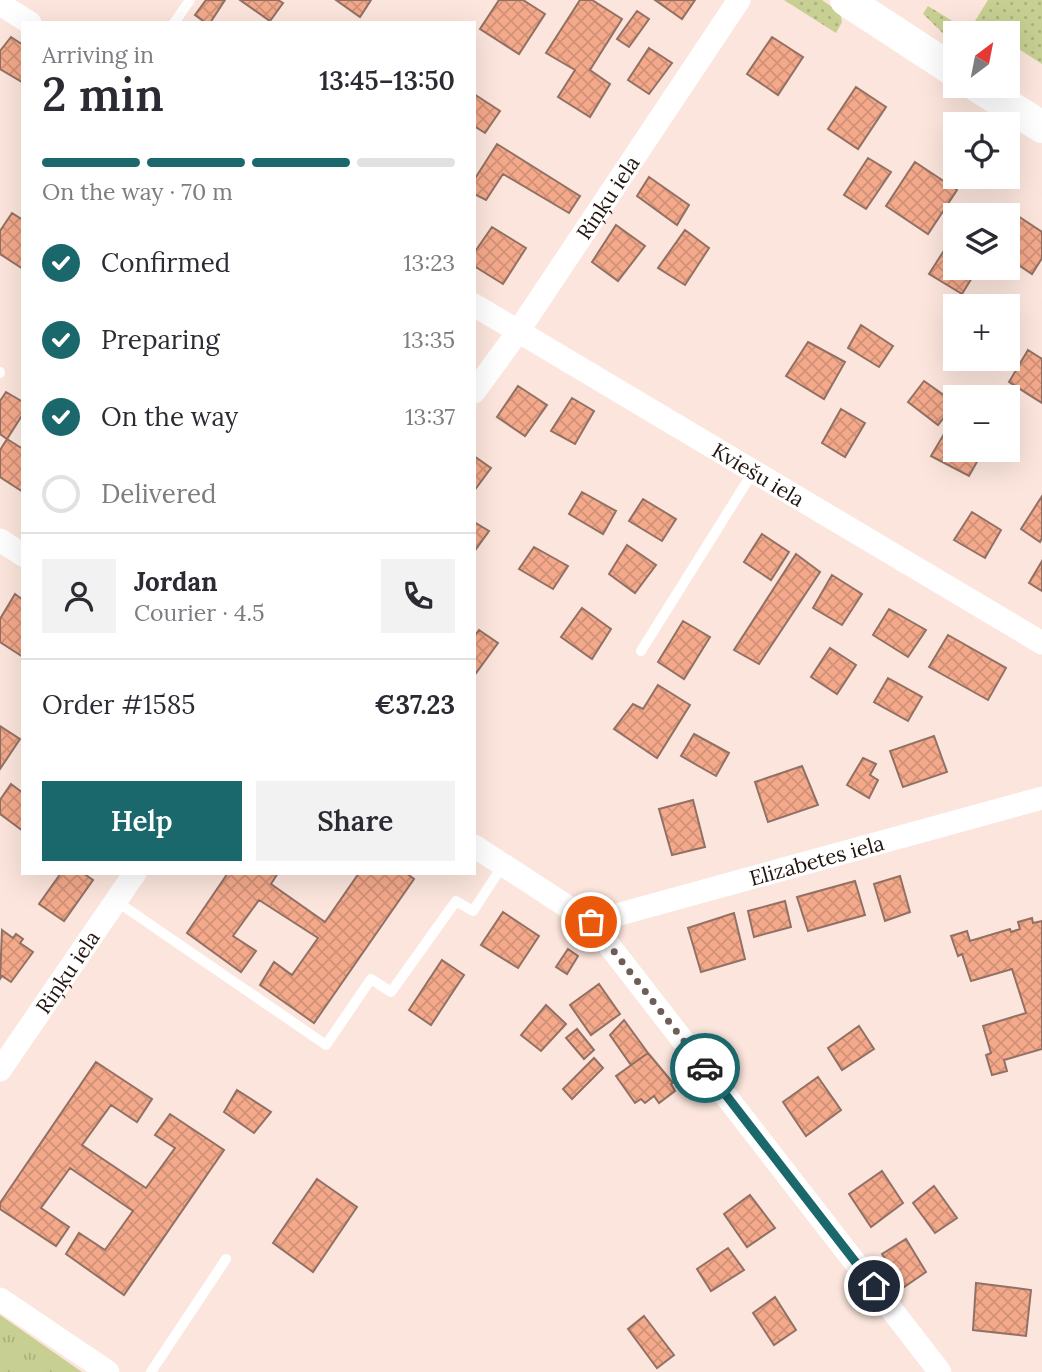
<!DOCTYPE html>
<html lang="en">
<head>
<meta charset="utf-8">
<style>
  :root { --surface:#fff; --page:#f2f2f3; --text:#2b2b33; --muted:#7c7c81; --line:#e1e1e2; --accent:#1a676c }
  body { margin:0; font-family:Lora,serif; background:var(--page); color:var(--text); height:100vh; display:flex; flex-direction:column; font-size:26px; white-space:nowrap }
  * { box-sizing:border-box; margin:0 }
  p { font-size:23px; color:var(--muted) }
  .icon { flex:none; width:38px; height:38px; fill:none; stroke:currentColor; stroke-width:2; stroke-linecap:round; stroke-linejoin:round }
  .map { position:relative; flex:1; overflow:hidden }
  .panel { position:absolute; left:21px; top:21px; width:455px; height:854px; display:flex; flex-direction:column; background:var(--surface); border-radius:0px; box-shadow:0 7px 28px #0002 }
  .panel>* { flex:none }
  .needle { width:46px; rotate:32deg }
  .tools { position:absolute; left:943px; top:21px; display:grid; gap:14px }
  .tools a { display:grid; place-items:center; width:77px; height:77px; border-radius:0px; background:var(--surface); box-shadow:0 7px 28px #0002; font-size:35px }
  .pin { position:absolute; display:grid; place-items:center; width:60px; height:60px; color:#fff; margin:-30px; border:4px solid #fff; border-radius:50%; box-shadow:0 2px 7px #0007 }
  .courier { position:absolute; display:grid; place-items:center; width:70px; height:70px; margin:-35px; border:5px solid #1a676c; border-radius:50%; background:#fff; color:#222; box-shadow:0 2px 9px #0007 }
  .headline em { font-style:normal; font-weight:600 }
  .headline div { display:flex; flex-direction:column-reverse }
  .headline { display:flex; align-items:center; justify-content:space-between; height:119px; padding:0 21px }
  h1 { font-size:46px; font-weight:600; line-height:52px }
  .bar { display:grid; grid-template-columns:repeat(4,1fr); gap:10px 7px; align-content:center; height:84px; padding:0 21px }
  .bar i { height:9px; border-radius:5px; background:var(--line) }
  .bar .on { background:var(--accent) }
  .bar p { grid-column:span 4 }
  .line { display:flex; align-items:center; gap:18px; padding:0 21px; border-top:2px solid var(--line) }
  .line div { flex:1 }
  .round { display:grid; place-items:center; flex:none; width:74px; height:74px; border-radius:0px; background:var(--page) }
  ol { padding:0 21px; list-style:none }
  li { display:flex; align-items:center; gap:21px; height:77px }
  li p { margin-inline-start:auto }
  li .icon { padding:7px; border-radius:50%; background:var(--accent); color:#fff; stroke-width:4 }
  li:last-child { color:var(--muted) }
  li i { width:38px; height:38px; border:4px solid var(--line); border-radius:50% }
  .button { display:flex; gap:14px; margin-top:auto; padding:14px 21px }
  .button a { flex:1; height:80px; border-radius:0px; background:var(--accent); color:#fff; font-size:28px; font-weight:600; line-height:80px; text-align:center }
  .button a+a { background:var(--page); color:var(--text) }
  .map>svg:first-child { display:block }
  .grass { fill:url(#grass-dots) }
  .park { fill:url(#park-tufts) }
  .building { fill:url(#building-cross-hatch); stroke:#927164; stroke-width:2 }
  .lines { fill:none; stroke-linecap:round; stroke-linejoin:round }
  .lane { stroke:#fff; stroke-width:10 }
  .street { stroke:#fff; stroke-width:23 }
  .secondary { stroke:#fff; stroke-width:32 }
  .done { stroke:#6f5e58; stroke-width:7; stroke-dasharray:0 12.6 }
  .route { stroke:#1a676c; stroke-width:9 }
  .labels { text-anchor:middle; dominant-baseline:central; stroke-width:6; stroke-linejoin:round; paint-order:stroke }
  .street-label { font-size:21px; fill:#231611; stroke:#fef6f3 }
</style>
</head>
<body>
<div class="map">
<svg width="1042" height="1372" viewBox="0 0 1042 1372">
  <defs>
    <pattern id="grass-dots" width="8" height="8" patternUnits="userSpaceOnUse" patternTransform="scale(1.75)"><rect width="8" height="8" fill="#c7cf92"/><path d="M2 2h.1M6 6h.1" fill="none" stroke="#abb17d" stroke-width="1.8" stroke-linecap="round"/></pattern>
    <pattern id="park-tufts" width="24" height="20" patternUnits="userSpaceOnUse" patternTransform="scale(1.75)"><rect width="24" height="20" fill="#c7cf92"/><path d="M3 7l-1-3M5 7V3M7 7l1-3M15 17l-1-3M17 17v-4M19 17l1-3" fill="none" stroke="#abb17d"/></pattern>
    <pattern id="building-cross-hatch" width="8" height="8" patternUnits="userSpaceOnUse" patternTransform="scale(1.75)"><rect width="8" height="8" fill="#f4a98b"/><path d="M0 0l8 8M0 8l8-8" fill="none" stroke="#d19177"/></pattern>
  </defs>
  <rect width="100%" height="100%" fill="#fbe5dc"/>
  <path class="grass" d="M784 0H822L840 13 842 22 836 33Z
    M988 0H1042V64L1008 42V33H994L975 21Z
    M928 6 972 33H956L955 45 923 14Z"/>
  <path class="park" d="M0 1315 82 1372H0Z"/>
  <path class="building" d="M206 0H225L210 23H206L195 15Z
    M240 0H278L283 3 270 21Z
    M336 0H371L360 17Z
    M499 0H523L545 14 519 54 480 29Z
    M580 0H592L622 19 590 70 610 84 590 117 558 97 575 70 546 53Z
    M655 0H695L682 19Z
    M637 11 649 19 629 47 617 39Z
    M11 37 23 45 22 82 0 69V51Z
    M772 37 803 57 778 95 747 74Z
    M649 48 672 63 649 94 628 80Z
    M856 87 886 107 858 149 828 129Z
    M474 94 500 111 485 133 474 126Z
    M497 144 580 196 569 213 503 174 486 200 474 194V180Z
    M868 158 891 172 866 209 844 195Z
    M915 162 957 190 928 234 886 206Z
    M649 177 689 205 677 225 637 196Z
    M12 213 23 220V269L0 254V231Z
    M1018 216 1042 232V258L1032 274 1008 258V229Z
    M616 225 645 246 618 281 592 262Z
    M492 227 526 248 503 284 474 266V253Z
    M685 230 709 248 685 285 658 268Z
    M945 249 952 254 956 253V268H978L962 294 929 274Z
    M861 325 893 346 879 367 848 348Z
    M808 342 845 362 824 399 786 376Z
    M1028 350 1042 359V403L1009 382Z
    M924 381 955 403 938 425 908 402Z
    M518 386 547 405 525 436 497 417Z
    M6 392 23 402V414L7 439 0 434V401Z
    M572 398 594 411 575 444 551 431Z
    M841 409 865 423 845 457 822 443Z
    M944 434 956 440V450H975L982 453 969 476 931 456Z
    M7 439 23 449V492L0 477V450Z
    M474 456 491 468 474 491Z
    M582 492 616 511 603 534 569 514Z
    M1042 496V538L1040 542 1021 529Z
    M643 499 676 519 662 541 629 521Z
    M972 512 1001 530 985 558 954 540Z
    M474 522 489 531 474 552Z
    M762 534 789 552 771 580 744 562Z
    M627 545 656 565 635 593 609 574Z
    M534 547 568 566 553 589 519 569Z
    M796 554 820 572 759 664 734 650Z
    M1042 561V591L1029 583Z
    M832 575 862 594 842 625 813 608Z
    M15 594 23 600V657L0 642V619Z
    M582 608 611 629 592 659 561 637Z
    M889 609 926 630 908 657 873 635Z
    M683 621 710 637 684 679 658 662Z
    M479 630 498 643 474 676V637Z
    M948 635 1006 668 988 700 929 667Z
    M830 648 856 665 837 694 811 677Z
    M888 678 922 697 908 721 874 702Z
    M658 685 690 705 657 758 614 729 633 704 643 709Z
    M0 726 20 739 0 769Z
    M694 734 729 753 716 776 681 756Z
    M934 736 947 772 903 787 890 751Z
    M863 758 876 764 870 775 878 780 869 798 847 785Z
    M802 766 818 805 768 822 755 782Z
    M11 784 23 793V831L0 814V800Z
    M693 800 705 847 672 855 659 809Z
    M61 873H83L93 880 64 921 39 904Z
    M228 873H278L271 884 325 922 359 873H406L414 879 314 1023 260 985 274 962 292 975 318 938 259 900 233 936 256 951 241 972 187 933Z
    M900 876 910 912 885 921 874 884Z
    M855 881 865 915 808 931 797 897Z
    M785 901 791 927 754 937 748 911Z
    M503 912 539 936 518 968 481 945Z
    M734 913 745 959 701 972 688 928Z
    M1032 918 1033 923 1042 921V1049L1004 1060 1007 1071 992 1075 986 1055 991 1053 983 1026 1026 1013 1012 969 971 981 962 954 958 956 951 936 967 931 970 941 1010 929 1011 932 1020 929 1018 922Z
    M2 930 13 938 16 934 23 939 20 943 33 952 11 982 2 976 0 979Z
    M568 949 578 956 567 974 556 967Z
    M442 960 464 975 431 1025 409 1010Z
    M599 984 620 1014 591 1035 570 1005Z
    M546 1005 566 1024 541 1051 521 1035Z
    M624 1020 648 1053 631 1065 610 1035Z
    M859 1026 874 1049 842 1070 828 1048Z
    M577 1029 594 1050 584 1059 566 1038Z
    M648 1053 673 1083 671 1084 675 1091 659 1103 654 1096 645 1103 641 1099 635 1103 616 1076Z
    M594 1058 603 1068 572 1099 563 1089Z
    M96 1062 152 1099 137 1122 111 1105 82 1145 146 1188 175 1148 155 1135 170 1114 224 1150 124 1295 66 1254 79 1233 105 1250 133 1211 70 1168 41 1208 69 1227 56 1246 0 1209V1203Z
    M818 1077 841 1110 806 1136 783 1102Z
    M237 1090 271 1112 254 1133 224 1112Z
    M882 1171 903 1203 871 1227 849 1194Z
    M317 1179 357 1207 313 1272 273 1243Z
    M934 1186 957 1218 935 1233 913 1203Z
    M750 1195 775 1228 747 1247 724 1214Z
    M906 1239 926 1272 904 1287 882 1254Z
    M728 1248 744 1270 711 1291 697 1269Z
    M976 1283 1031 1290 1026 1336 973 1330Z
    M775 1297 796 1330 774 1345 753 1313Z
    M644 1316 674 1355 657 1368 628 1329Z"/>
  <g class="lines">
    <path class="lane" d="M174 23 190 0
      M0 373V372
      M641 651 753 472
      M116 901 326 1045 371 979 391 992 456 901 473 911 503 865
      M151 1372 226 1259"/>
    <g class="street">
      <path d="M0 4 30 23"/>
      <path id="s1" d="M474 305 1042 643"/>
      <path id="s2" d="M474 392 517 333 739 0"/>
      <path d="M0 540 23 555"/>
      <path d="M474 846 591 922 940 1372"/>
      <path id="s3" d="M591 922 1042 798"/>
      <path id="s4" d="M0 1070 135 873"/>
      <path d="M0 1299 108 1372"/>
    </g>
    <path class="secondary" d="M846 0 956 72
      M977 86 1042 127"/>
  </g>
  <g class="lines">
    <path class="done" d="M591 922 705 1068"/>
    <path class="route" d="M705 1068 874 1286"/>
  </g>
  <g class="labels">
    <g class="street-label">
      <text stroke="none"><textPath href="#s2" startOffset="236">Riņķu iela</textPath></text>
      <text stroke="none"><textPath href="#s1" startOffset="331">Kviešu iela</textPath></text>
      <text stroke="none"><textPath href="#s3" startOffset="234">Elizabetes iela</textPath></text>
      <text stroke="none"><textPath href="#s4" startOffset="119">Riņķu iela</textPath></text>
    </g>
  </g>
</svg>
<div class="tools">
<a><svg class="needle" viewBox="-14 -14 28 28"><path d="M0-13l5 13h-10z" fill="#e53935"/><path d="M0 13l5-13h-10z" fill="#7c7c81"/></svg></a>
<a><svg class="icon" aria-label="locate" viewBox="0 0 24 24"><circle cx="12" cy="12" r="6"/><path d="M12 2v4M12 18v4M2 12h4M18 12h4"/></svg></a>
<a><svg class="icon" aria-label="layers" viewBox="0 0 24 24"><path d="M12 4l9 5-9 5-9-5zM3 14l9 5 9-5"/></svg></a>
<a>+</a>
<a>−</a>
</div>
<div class="pin" style="left:591px;top:922px;background:#ea580c"><svg class="icon" aria-label="bag" viewBox="0 0 24 24"><path d="M5 8h14l-1 12H6zM9 8a3 3 0 0 1 6 0"/></svg></div>
<div class="pin" style="left:874px;top:1286px;background:#1f2937"><svg class="icon" aria-label="home" viewBox="0 0 24 24"><path d="M3 11l9-7 9 7M6 9v11h12V9"/></svg></div>
<div class="courier" style="left:705px;top:1068px"><svg class="icon" aria-label="car" viewBox="0 0 24 24"><path d="M5 17H2v-5l4-1 3-4h7l3 4 3 1v5h-3M9 17h6M6 11h13"/><circle cx="7" cy="17" r="2"/><circle cx="17" cy="17" r="2"/></svg></div>
<section class="panel">
<div class="headline"><div><h1>2 min</h1><p>Arriving in</p></div><em>13:45–13:50</em></div>
<div class="bar"><i class="on"></i><i class="on"></i><i class="on"></i><i></i><p>On the way · 70 m</p></div>
<ol>
<li><svg class="icon" aria-label="check" viewBox="0 0 24 24"><path d="M5 12l5 5 9-10"/></svg>Confirmed<p>13:23</p></li>
<li><svg class="icon" aria-label="check" viewBox="0 0 24 24"><path d="M5 12l5 5 9-10"/></svg>Preparing<p>13:35</p></li>
<li><svg class="icon" aria-label="check" viewBox="0 0 24 24"><path d="M5 12l5 5 9-10"/></svg>On the way<p>13:37</p></li>
<li><i></i>Delivered</li>
</ol>
<div class="line" style="height:126px"><a class="round"><svg class="icon" aria-label="person" viewBox="0 0 24 24"><circle cx="12" cy="8" r="4"/><path d="M4 21q1-7 8-7t8 7"/></svg></a><div><b>Jordan</b><p>Courier · 4.5</p></div><a class="round"><svg class="icon" aria-label="phone" viewBox="0 0 24 24"><path d="M5 4h4l2 5-3 2q2 4 5 5l2-3 5 2v4C11 20 4 13 5 4z"/></svg></a></div>
<div class="line" style="height:91px"><div>Order #1585</div><b>€37.23</b></div>
<div class="button"><a>Help</a><a>Share</a></div>
</section>
</div>
</body>
</html>
